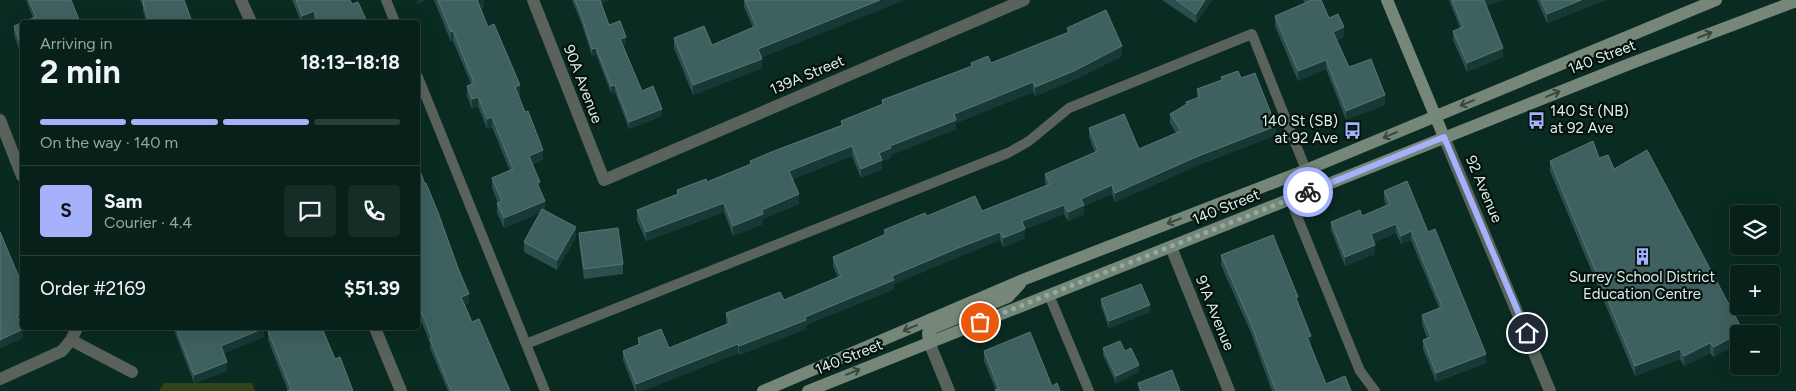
<!DOCTYPE html>
<html lang="en">
<head>
<meta charset="utf-8">
<style>
  :root { --surface:#08201a; --page:#162d27; --text:#f1f3f6; --muted:#98a3a2; --line:#293e39; --accent:#a6b1fc }
  body { margin:0; font-family:Figtree,sans-serif; background:var(--page); color:var(--text); height:100vh; display:flex; flex-direction:column; font-size:19px; white-space:nowrap }
  * { box-sizing:border-box; margin:0 }
  p { font-size:16px; color:var(--muted) }
  .icon { flex:none; width:28px; height:28px; fill:none; stroke:currentColor; stroke-width:2; stroke-linecap:round; stroke-linejoin:round }
  .map { position:relative; flex:1; overflow:hidden }
  .panel { position:absolute; left:20px; top:20px; width:400px; height:310px; display:flex; flex-direction:column; background:var(--surface); border-radius:5px; box-shadow:0 5px 20px #0002,0 0 0 1px var(--line) }
  .panel>* { flex:none }
  .controls { position:absolute; left:1730px; top:205px; display:grid; gap:10px }
  .controls a { display:grid; place-items:center; width:50px; height:50px; border-radius:5px; background:var(--surface); box-shadow:0 5px 20px #0002,0 0 0 1px var(--line); font-size:25px }
  .pin { position:absolute; display:grid; place-items:center; width:42px; height:42px; color:#fff; margin:-21px; border:2px solid #fff; border-radius:50%; box-shadow:0 1px 5px #0007 }
  .courier { position:absolute; display:grid; place-items:center; width:50px; height:50px; margin:-25px; border:4px solid #a6b1fc; border-radius:50%; background:#fff; color:#222; box-shadow:0 1px 6px #0007 }
  .overview em { font-style:normal; font-weight:700 }
  .overview div { display:flex; flex-direction:column-reverse }
  .overview { display:flex; align-items:center; justify-content:space-between; height:85px; padding:0 20px }
  h1 { font-size:32px; font-weight:700; line-height:38px }
  .bar { display:grid; grid-template-columns:repeat(4,1fr); gap:8px 5px; align-content:center; height:60px; padding:0 20px }
  .bar i { height:6px; border-radius:4px; background:var(--line) }
  .bar .active { background:var(--accent) }
  .bar p { grid-column:span 4 }
  .line { display:flex; align-items:center; gap:12px; padding:0 20px; border-top:1px solid var(--line) }
  .line div { flex:1 }
  .round { display:grid; place-items:center; flex:none; width:52px; height:52px; border-radius:5px; background:var(--page) }
  .map>svg:first-child { display:block }
  .green { fill:#31431b }
  .lines { fill:none; stroke-linecap:round; stroke-linejoin:round }
  .lane { stroke:#59635b; stroke-width:10 }
  .street { stroke:#59635b; stroke-width:12 }
  .secondary { stroke:#768779; stroke-width:12 }
  .wall { fill:#2b4f4e }
  .shaded-wall { fill:#163935 }
  .building { fill:#3e605e; stroke:#577674 }
  .oneway { stroke:#38463e }
  .done { stroke:#92aaa2; stroke-width:5; stroke-dasharray:0 9 }
  .route { stroke:#a6b1fc; stroke-width:6 }
  .labels { text-anchor:middle; dominant-baseline:central; stroke-width:4.5; stroke-linejoin:round; paint-order:stroke }
  .street-label { font-size:15px; fill:#dceee7; stroke:#05110d }
  .poi-label { font-size:15px; fill:#dceee7; stroke:#05110d; text-anchor:start }
</style>
</head>
<body>
<div class="map">
<svg width="1796" height="391" viewBox="0 0 1796 391">
  <rect width="100%" height="100%" fill="#0a2b22"/>
  <path class="green" d="M164 383H252L255 391H159Z"/>
  <g class="lines">
    <path class="lane" d="M386 0 395 22
      M418 77 545 391
      M1290 199 1360 371 1375 391
      M1049 295 1089 391
      M526 344 1008 153 1029 141 1069 108 1252 34 1306 170"/>
    <path class="street" d="M241 0 251 22
      M533 0 604 180 1024 0
      M0 120 22 176
      M1444 137 1550 391
      M1171 247 1229 391
      M375 328 401 391
      M71 340 132 372
      M929 342 949 391
      M0 379 62 351 71 340 77 328"/>
    <path class="secondary" d="M1387 0 1444 137
      M929 342 928 333 933 328 1008 297 1020 284
      M763 391 1025 279 1306 170 1716 0
      M808 391 1632 63 1796 1"/>
  </g>
  <path class="wall" d="M26 0H71L79 22H22V51L20 52 14 35V26L33 18Z
    M140 0H184L192 22H146L143 11V7Z
    M292 0H350L352 4 367 22H314V21L310 22H301Z
    M434 0H484V7L481 9 488 27 520 95 519 96 543 159 533 164 540 190 545 210 576 237 557 270 524 252V242L541 212 504 228 497 213V203H498L492 188V178L510 171 492 127 487 129 478 106 472 109 467 96V86L471 84 453 41 451 42Z
    M572 0H609L601 3 609 25 626 44 623 45 642 91 662 116 629 129 615 92 611 93 596 54 592 56 582 25Z
    M744 0H904L761 57 762 68 693 95 674 48V38L712 45 753 28 744 7Z
    M1162 0H1212L1196 23Z
    M1303 0H1321L1329 18 1344 37 1337 40 1349 67 1385 105 1346 120 1326 69 1298 81 1275 26V16L1305 3Z
    M1449 0H1503L1486 6 1503 57 1467 72 1453 40V31L1460 28Z
    M1537 0H1606L1547 23Z
    M1067 28 1122 56 1074 80 1035 96 1033 92 956 123V129L891 155V158L882 161V169L861 178 852 156 792 179 799 204 763 219V224L733 236 724 212 646 241 637 220V210L677 194V190L707 182 750 164V161L841 125V121L882 105V100L971 67V63H991L1067 33Z
    M1221 77 1241 78 1276 135 1196 166 1115 202 1112 194 1084 206V214L1068 221 1064 214 1025 229V238L1003 247 1000 240 958 257 894 284V289L806 325V329L739 355 738 353 642 391H635L623 360V351L638 345V338L669 348 727 324 726 321V313L784 300 838 278 833 266V257L884 235V230L927 216 982 211 1047 186 1045 183V174L1095 153 1089 137V128L1139 149 1176 133 1170 123V114L1186 104V102L1197 98V89L1221 80Z
    M1599 158 1614 169 1743 334 1714 357 1710 353 1684 366 1680 359 1635 376 1550 171V161Z
    M418 166 469 303 465 305 472 322 510 391H448L430 348V343L418 313Z
    M1384 191 1428 232 1486 363 1436 382 1423 349V340L1427 338 1422 324V315L1439 308 1411 240 1401 244 1396 233 1374 242 1375 254 1345 266 1331 230V222L1362 216 1386 206 1384 199Z
    M579 233 623 264V274L584 279 579 243Z
    M1221 255 1298 303 1311 345H1310L1326 384 1351 391H1272L1251 333 1221 265Z
    M1101 299 1150 312 1109 328 1101 306Z
    M173 328H264V337L224 353 227 371 194 383Z
    M268 331 335 359 353 391H288L268 340Z
    M1103 348 1125 351 1139 372 1116 383 1103 355Z
    M984 351 1052 386 996 390 984 361Z
    M1138 383 1180 391H1139Z"/>
  <path class="shaded-wall" d="M417 0H427L417 4Z
    M477 0H484V7L477 10Z
    M599 0H609L599 4Z
    M880 0H904L758 59V49Z
    M1205 0H1212L1196 23V14Z
    M1483 0H1503L1483 8Z
    M1581 0H1606L1547 23V14Z
    M314 11V21L310 22H302V16Z
    M79 20V22H72Z
    M1344 27V37L1333 42V32Z
    M453 31V41L451 42V32Z
    M626 37V44L620 46V39Z
    M22 42V51L20 52V43Z
    M1122 46V56L1074 80 1035 96V87Z
    M596 48V54L592 56V49Z
    M1503 48V57L1467 72V63Z
    M762 59V68L693 95V85Z
    M1326 60V69L1298 81V71Z
    M1033 82V92L956 123V129L891 155V158L882 161V169L861 178V169L879 153 890 146 954 114Z
    M520 85V95L515 97V87Z
    M615 85V92L611 93V86Z
    M1385 95V105L1346 120V111Z
    M478 97V106L472 109V99Z
    M662 109V116L629 129V122Z
    M492 117V127L487 129V119Z
    M1276 126V135L1196 166 1115 202V193L1196 157Z
    M852 146V156L789 180V171Z
    M543 150V159L529 165V156Z
    M540 182V192L537 183Z
    M1112 185V194L1084 206V214L1068 221V212L1081 199Z
    M799 194V204L763 219V224L733 236V226L762 210Z
    M545 201V210L504 228V218Z
    M724 203V212L646 241V232Z
    M1064 205V214L1022 230V221Z
    M1396 224V233L1371 243V234Z
    M576 227V237L557 270V260Z
    M1025 229V238L1003 247V238Z
    M1411 231V240L1401 244V236Z
    M1000 232V240L958 257 894 284V289L806 325V329L739 355V346L805 317 892 276 958 248Z
    M1375 245V254L1345 266V257Z
    M469 294V303L461 306V297Z
    M1150 305V312L1109 328V321Z
    M22 313V323L17 325V316Z
    M264 328V337L221 354V346Z
    M23 329V338L0 349V340Z
    M1743 331V334H1739V343L1714 357V347Z
    M1311 336V345L1307 346V337Z
    M1710 343V353L1684 366V356Z
    M738 344V353L642 391H636V384Z
    M1680 349V359L1635 376V366Z
    M1486 354V363L1436 382V373Z
    M227 362V371L194 383V375Z
    M1139 365V372L1116 383V376Z"/>
  <path class="building" d="M29 0H71L79 20 72 22H22V42L20 43 14 26 36 17Z
    M143 0H184L192 22H149L143 3H144Z
    M296 0H350L352 4 358 2 367 22H318L314 11 302 16Z
    M438 0H478H477L488 27 494 24 520 85 515 87 525 112 528 111 543 150 529 156 540 182 537 183 545 201 504 218 497 203 502 201 492 178 513 169 492 117 487 119 478 97 472 99 467 86 474 83 453 31 451 32Z
    M575 0H600L609 25 620 21 626 37 620 39 642 91 653 86 662 109 629 122 615 85 611 86 596 48 592 49 582 18Z
    M745 0H880L758 49 762 59 693 85 674 38 704 26 712 45 756 26Z
    M1176 0H1205L1196 14Z
    M1312 0H1321L1329 18 1338 14 1344 27 1333 32 1349 67 1371 59 1385 95 1346 111 1326 60 1298 71 1275 16Z
    M1452 0H1484L1503 48 1467 63 1453 31 1463 27Z
    M1541 0H1581L1547 14Z
    M1106 10 1122 46 1074 71 1035 87 1033 82 954 114 956 120 890 146 891 148 879 153 882 160 861 169 852 146 789 171 799 194 762 210 763 214 733 226 724 203 646 232 637 210 678 194 677 190 706 179 707 182 751 164 750 161 779 149 843 125 841 121 883 104 882 100 972 66 971 63 988 56 991 63 1069 32 1067 28Z
    M1238 71 1241 78 1255 73 1276 126 1196 157 1115 193 1112 185 1081 199 1084 205 1068 212 1064 205 1022 221 1025 229 1003 238 1000 232 958 248 892 276 894 280 805 317 806 320 739 346 738 344 636 384 623 351 640 344 638 338 661 329 669 348 730 323 726 313 780 292 784 300 841 276 833 257 886 234 884 230 925 213 927 216 975 196 982 211 1050 184 1045 174 1098 151 1089 128 1124 114 1139 149 1181 131 1170 114 1187 104 1186 102 1200 97 1197 89 1222 80 1221 77Z
    M1593 141 1599 158 1608 155 1614 169 1647 150 1743 331 1714 347 1710 343 1684 356 1680 349 1635 366 1550 161Z
    M418 166 425 184 426 183 439 215 458 268 469 294 461 297 472 322 479 319 510 391H451L430 339 432 338 418 304Z
    M1407 181 1428 232 1435 229 1486 354 1436 373 1423 340 1431 337 1422 315 1442 307 1411 231 1401 236 1396 224 1371 234 1375 245 1345 257 1331 222 1360 210 1362 216 1390 204 1384 191Z
    M542 209 576 227 557 260 524 242Z
    M618 228 623 264 584 269 579 233Z
    M0 232 21 282 18 283 22 293V313L17 316 23 329 0 340Z
    M1273 235 1298 297 1296 298 1311 336 1307 337 1326 384 1345 376 1351 391H1276L1251 324 1221 255Z
    M1141 284 1150 305 1109 321 1101 299Z
    M176 328H264L221 346 227 362 194 375Z
    M277 328H322L335 359 340 357 353 391H287L291 389 268 331Z
    M1030 332 1052 386 1057 383 1060 391H996L995 390 999 389 984 351Z
    M1120 341 1125 351 1131 348 1139 365 1116 376 1103 348Z
    M1172 370 1180 391H1141L1138 383Z"/>
  <defs><path id="oneway-shaft" d="M-6 0H5M1.5-3L5.5 0L1.5 3" fill="none" stroke-width="1.6" stroke-linecap="round" stroke-linejoin="round" transform="scale(1.25)"/></defs>
  <g class="oneway">
    <use href="#oneway-shaft" transform="translate(1705 35) rotate(-21)"/>
    <use href="#oneway-shaft" transform="translate(1553 94) rotate(-22)"/>
    <use href="#oneway-shaft" transform="translate(1467 103) rotate(158)"/>
    <use href="#oneway-shaft" transform="translate(1390 135) rotate(157)"/>
    <use href="#oneway-shaft" transform="translate(1174 221) rotate(159)"/>
    <use href="#oneway-shaft" transform="translate(910 328) rotate(157)"/>
    <use href="#oneway-shaft" transform="translate(853 372) rotate(-22)"/>
  </g>
  <g class="lines">
    <path class="done" d="M980 322 1308 192"/>
    <path class="route" d="M1308 192 1444 137 1527 333"/>
  </g>
  <defs>
    <symbol id="bus-bare" viewBox="-9 -9 18 18"><path d="M-5-6H5V4H4V6H2V4H-2V6H-4V4H-5ZM-3.5-4V0h7V-4ZM-3.5 1.2v1.5H-2V1.2ZM2 1.2v1.5H3.5V1.2Z" fill="#a6b1fc" stroke="#05110d" stroke-width="2.5" paint-order="stroke"/></symbol>
    <symbol id="building-bare" viewBox="-9 -9 18 18"><path d="M-4-6H4V6H1V3H-1V6H-4ZM-2.5-4.3h1.7v1.8h-1.7ZM.8-4.3h1.7v1.8H.8ZM-2.5-1h1.7V.8h-1.7ZM.8-1h1.7V.8H.8Z" fill="#a6b1fc" stroke="#05110d" stroke-width="2.5" paint-order="stroke"/></symbol>
  </defs>
  <g fill-rule="evenodd">
    <use href="#bus-bare" x="1524" y="108" width="25" height="25"/>
    <use href="#bus-bare" x="1340" y="118" width="25" height="25"/>
    <use href="#building-bare" x="1630" y="244" width="25" height="25"/>
  </g>
  <g class="labels">
    <g class="street-label">
      <text transform="translate(1602 57) rotate(-21)">140 Street</text>
      <text transform="translate(807 75) rotate(-23)">139A Street</text>
      <text transform="translate(583 84) rotate(69)">90A Avenue</text>
      <text transform="translate(1484 189) rotate(67)">92 Avenue</text>
      <text transform="translate(1226 207) rotate(-22)">140 Street</text>
      <text transform="translate(1215 313) rotate(68)">91A Avenue</text>
      <text transform="translate(849 357) rotate(-22)">140 Street</text>
    </g>
    <g class="poi-label">
      <text x="1550" y="111">140 St (NB)<tspan x="1550" dy="17">at 92 Ave</tspan></text>
      <text x="1338" y="121" text-anchor="end">140 St (SB)<tspan x="1338" dy="17">at 92 Ave</tspan></text>
      <text x="1642" y="277" text-anchor="middle">Surrey School District<tspan x="1642" dy="17">Education Centre</tspan></text>
    </g>
  </g>
</svg>
<div class="controls">
<a><svg class="icon" aria-label="layers" viewBox="0 0 24 24"><path d="M12 4l9 5-9 5-9-5zM3 14l9 5 9-5"/></svg></a>
<a>+</a>
<a>−</a>
</div>
<div class="pin" style="left:980px;top:322px;background:#ea580c"><svg class="icon" aria-label="bag" viewBox="0 0 24 24"><path d="M5 8h14l-1 12H6zM9 8a3 3 0 0 1 6 0"/></svg></div>
<div class="pin" style="left:1527px;top:333px;background:#1f2937"><svg class="icon" aria-label="home" viewBox="0 0 24 24"><path d="M3 11l9-7 9 7M6 9v11h12V9"/></svg></div>
<div class="courier" style="left:1308px;top:192px"><svg class="icon" aria-label="bike" viewBox="0 0 24 24"><circle cx="6" cy="16" r="4"/><circle cx="18" cy="16" r="4"/><path d="M6 16l4-8h5l3 8M10 8l3 8H6M13 5h3"/></svg></div>
<section class="panel">
<div class="overview"><div><h1>2 min</h1><p>Arriving in</p></div><em>18:13–18:18</em></div>
<div class="bar"><i class="active"></i><i class="active"></i><i class="active"></i><i></i><p>On the way · 140 m</p></div>
<div class="line" style="height:90px"><b class="round" style="background:var(--accent);color:#111">S</b><div><b>Sam</b><p>Courier · 4.4</p></div><a class="round"><svg class="icon" aria-label="chat" viewBox="0 0 24 24"><path d="M4 5h16v11H9l-5 4z"/></svg></a><a class="round"><svg class="icon" aria-label="phone" viewBox="0 0 24 24"><path d="M5 4h4l2 5-3 2q2 4 5 5l2-3 5 2v4C11 20 4 13 5 4z"/></svg></a></div>
<div class="line" style="height:65px"><div>Order #2169</div><b>$51.39</b></div>
</section>
</div>
</body>
</html>
